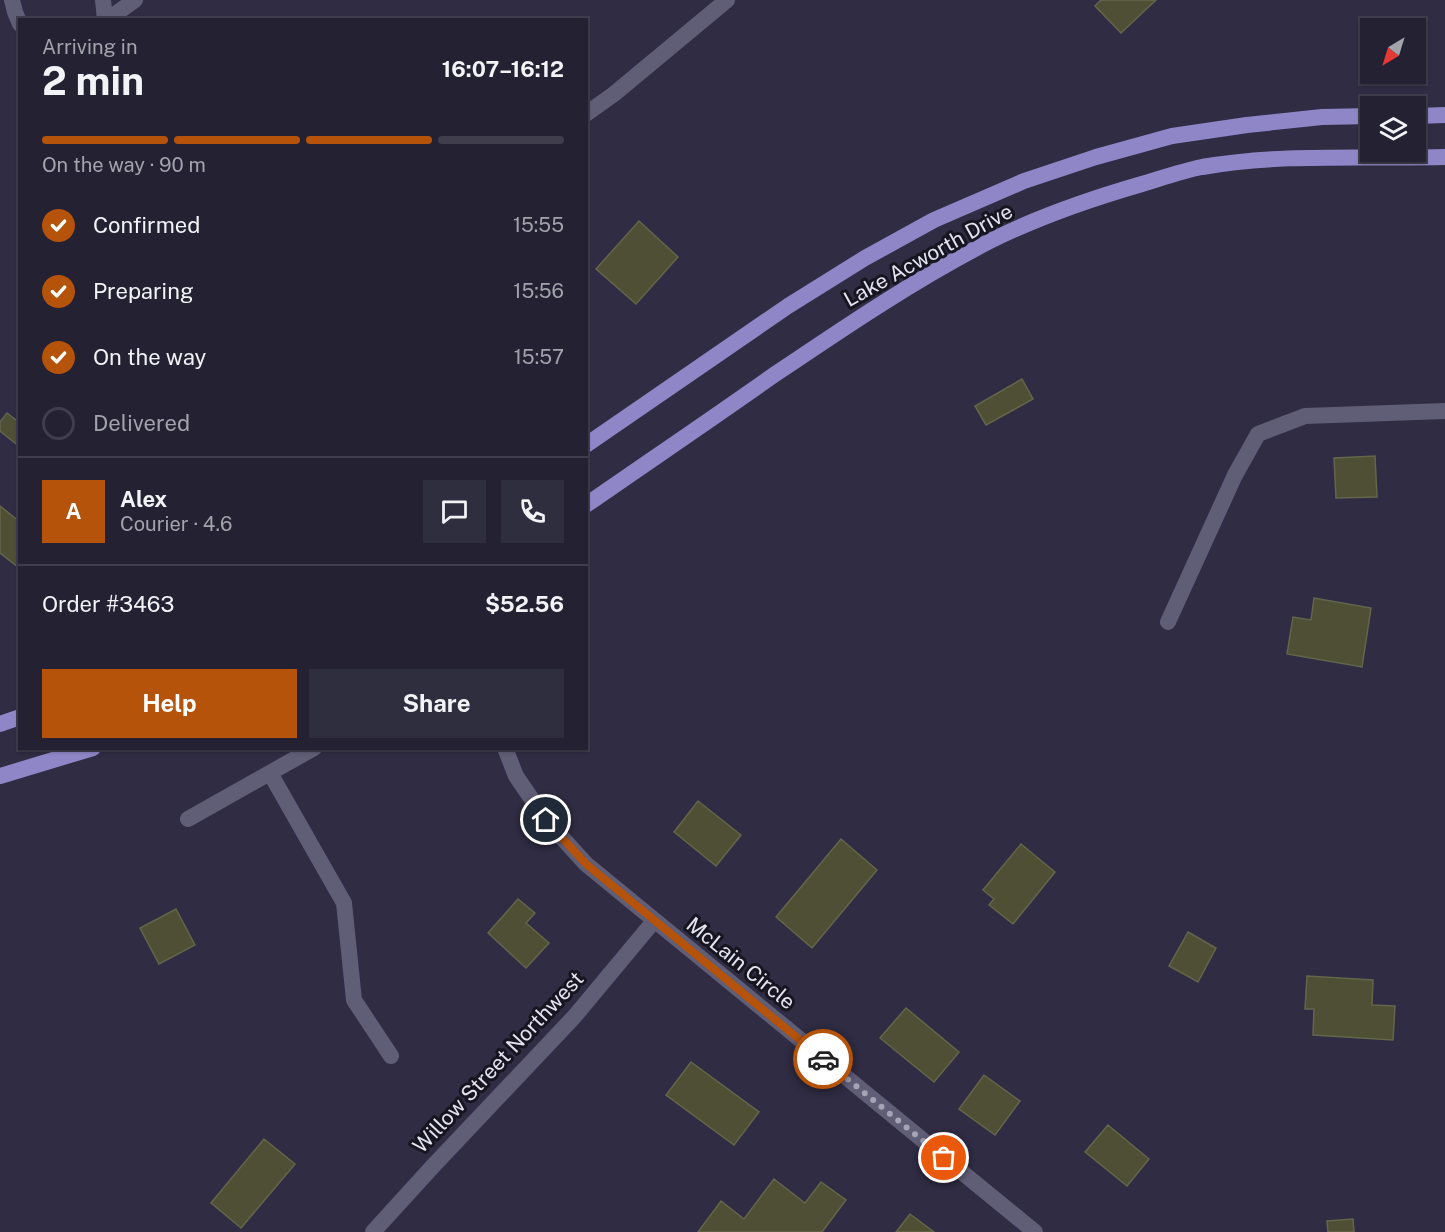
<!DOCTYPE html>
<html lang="en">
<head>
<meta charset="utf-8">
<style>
  :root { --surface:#232132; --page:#2f2e3e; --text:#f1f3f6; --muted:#a3a3ac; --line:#403e4d; --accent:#b45309 }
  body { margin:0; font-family:"Public Sans",sans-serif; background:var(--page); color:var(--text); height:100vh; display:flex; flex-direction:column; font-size:22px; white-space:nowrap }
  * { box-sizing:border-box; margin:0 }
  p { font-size:20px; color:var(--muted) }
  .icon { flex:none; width:33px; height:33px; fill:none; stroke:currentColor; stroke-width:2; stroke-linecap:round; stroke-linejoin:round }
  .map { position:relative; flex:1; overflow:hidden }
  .details { position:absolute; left:18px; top:18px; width:570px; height:732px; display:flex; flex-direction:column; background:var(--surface); border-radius:0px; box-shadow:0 2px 4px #0004,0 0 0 2px var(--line) }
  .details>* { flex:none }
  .needle { width:39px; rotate:218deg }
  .fabs { position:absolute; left:1360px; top:18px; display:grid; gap:12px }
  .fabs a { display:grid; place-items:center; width:66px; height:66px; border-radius:0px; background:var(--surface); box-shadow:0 2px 4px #0004,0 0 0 2px var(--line); font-size:30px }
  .pin { position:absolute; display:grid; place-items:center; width:51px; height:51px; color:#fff; margin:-26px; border:3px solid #fff; border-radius:50%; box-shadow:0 2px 6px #0007 }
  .courier { position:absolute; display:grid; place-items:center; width:60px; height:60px; margin:-30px; border:4px solid #b45309; border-radius:50%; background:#fff; color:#222; box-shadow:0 2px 8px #0007 }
  .summary em { font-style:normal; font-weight:700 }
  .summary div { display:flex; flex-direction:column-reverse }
  .summary { display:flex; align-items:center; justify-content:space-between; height:102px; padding:0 24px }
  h1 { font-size:39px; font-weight:700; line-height:45px }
  .bar { display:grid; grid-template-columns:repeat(4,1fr); gap:9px 6px; align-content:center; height:72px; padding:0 24px }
  .bar i { height:8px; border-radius:4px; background:var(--line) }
  .bar .current { background:var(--accent) }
  .bar p { grid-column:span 4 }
  .line { display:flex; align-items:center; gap:15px; padding:0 24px; border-top:2px solid var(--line) }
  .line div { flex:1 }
  .round { display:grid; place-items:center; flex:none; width:63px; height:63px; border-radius:0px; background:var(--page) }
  ol { padding:0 24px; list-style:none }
  li { display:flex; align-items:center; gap:18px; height:66px }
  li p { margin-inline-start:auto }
  li .icon { padding:6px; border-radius:50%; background:var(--accent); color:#fff; stroke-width:4 }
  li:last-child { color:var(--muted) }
  li i { width:33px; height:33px; border:3px solid var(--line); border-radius:50% }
  .primary-button { display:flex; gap:12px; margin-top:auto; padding:12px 24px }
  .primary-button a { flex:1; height:69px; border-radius:0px; background:var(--accent); color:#fff; font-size:24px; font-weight:700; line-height:69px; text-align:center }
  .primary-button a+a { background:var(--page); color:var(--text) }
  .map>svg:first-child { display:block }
  .building { fill:#4e4f35; stroke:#64664b; stroke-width:1.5 }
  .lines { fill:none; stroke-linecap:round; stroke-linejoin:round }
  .service { stroke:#605d77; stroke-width:16 }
  .minor { stroke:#605d77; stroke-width:16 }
  .primary { stroke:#8f86c7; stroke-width:16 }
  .done { stroke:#a5a3b5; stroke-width:6; stroke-dasharray:0 10.8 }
  .route { stroke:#b45309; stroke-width:8 }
  .labels { text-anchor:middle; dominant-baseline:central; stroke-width:6; stroke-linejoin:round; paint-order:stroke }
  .street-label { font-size:21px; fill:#e4e3f2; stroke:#171620 }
</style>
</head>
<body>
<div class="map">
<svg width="1445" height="1232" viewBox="0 0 1445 1232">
  <rect width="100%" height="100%" fill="#2f2c43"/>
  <path class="building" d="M1101 0H1156L1121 33 1095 6Z
    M639 221 678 257 636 304 596 269Z
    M1022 379 1033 399 986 425 975 406Z
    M7 413 20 423V447L0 431V422Z
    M1375 456 1377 497 1336 498 1334 458Z
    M0 506 20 522V565L18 567 0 553Z
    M1314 598 1371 608 1362 667 1287 654 1293 617 1311 620Z
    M698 801 741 835 716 866 674 832Z
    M841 839 877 870 812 948 776 917Z
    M1021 844 1055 872 1013 924 989 905 994 899 983 890Z
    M518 899 535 913 526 923 549 943 526 968 488 933Z
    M176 909 195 945 159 964 140 928Z
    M1188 932 1216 948 1198 982 1169 966Z
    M1307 976 1373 980 1372 1005 1395 1006 1393 1040 1313 1035 1314 1009H1305Z
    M906 1008 959 1052 934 1082 880 1038Z
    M691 1062 759 1112 734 1145 666 1095Z
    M984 1075 1020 1101 995 1135 959 1109Z
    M1108 1125 1149 1159 1127 1186 1085 1152Z
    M264 1139 295 1164 241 1228 211 1203Z
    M774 1179 805 1203 821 1182 846 1200 822 1232H698L721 1201 744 1219Z
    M910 1214 934 1232H896Z
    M1353 1219 1354 1232H1328L1327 1221Z"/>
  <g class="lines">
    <path class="service" d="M103 0 105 20
      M107 20 135 0
      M1168 622 1235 475 1258 434 1305 416 1445 411
      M270 773 344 903 354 1000 391 1056
      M188 819 314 748"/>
    <path class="minor" d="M12 0 15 12 20 24
      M586 114 614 94 727 0
      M505 748 516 776 546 820 586 864 1035 1232
      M373 1232 434 1165 574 1017 654 921"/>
    <path class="primary" d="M1416 116 1445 115
      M586 445 788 306 865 258 934 220 1024 181 1096 157 1172 136 1247 125 1322 117 1371 116
      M586 505C648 462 710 420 771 377 842 329 914 280 990 241 1038 217 1090 199 1142 184 1162 178 1182 171 1202 167 1282 153 1364 159 1445 157
      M0 724 20 717
      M0 776 93 748"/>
  </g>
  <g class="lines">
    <path class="done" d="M823 1059 944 1158"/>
    <path class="route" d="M546 820 586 864 823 1059"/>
  </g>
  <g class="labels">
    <g class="street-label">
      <text transform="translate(928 255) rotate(-29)">Lake Acworth Drive</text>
      <text transform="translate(741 963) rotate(39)">McLain Circle</text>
      <text transform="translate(498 1062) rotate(-47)">Willow Street Northwest</text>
    </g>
  </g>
</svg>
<div class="fabs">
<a><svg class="needle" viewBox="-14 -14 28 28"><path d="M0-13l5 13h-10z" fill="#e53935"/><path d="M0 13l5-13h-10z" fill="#a3a3ac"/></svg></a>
<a><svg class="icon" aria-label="layers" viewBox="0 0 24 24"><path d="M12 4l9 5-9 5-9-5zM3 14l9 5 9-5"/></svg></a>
</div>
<div class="pin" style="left:944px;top:1158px;background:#ea580c"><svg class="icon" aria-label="bag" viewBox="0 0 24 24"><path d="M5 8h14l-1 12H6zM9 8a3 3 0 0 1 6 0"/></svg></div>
<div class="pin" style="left:546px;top:820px;background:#1f2937"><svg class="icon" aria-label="home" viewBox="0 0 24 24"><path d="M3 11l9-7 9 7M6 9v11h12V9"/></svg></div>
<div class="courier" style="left:823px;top:1059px"><svg class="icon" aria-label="car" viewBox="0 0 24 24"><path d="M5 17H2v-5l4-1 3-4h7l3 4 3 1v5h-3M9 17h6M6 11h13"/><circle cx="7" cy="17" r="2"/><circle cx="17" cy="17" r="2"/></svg></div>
<section class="details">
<div class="summary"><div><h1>2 min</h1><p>Arriving in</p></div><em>16:07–16:12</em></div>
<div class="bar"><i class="current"></i><i class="current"></i><i class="current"></i><i></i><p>On the way · 90 m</p></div>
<ol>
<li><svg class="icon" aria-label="check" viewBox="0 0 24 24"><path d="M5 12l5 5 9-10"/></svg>Confirmed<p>15:55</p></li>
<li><svg class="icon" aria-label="check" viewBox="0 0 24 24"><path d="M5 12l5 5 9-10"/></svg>Preparing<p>15:56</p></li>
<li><svg class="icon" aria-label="check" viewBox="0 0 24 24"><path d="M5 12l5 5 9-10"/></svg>On the way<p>15:57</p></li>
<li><i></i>Delivered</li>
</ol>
<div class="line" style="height:108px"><b class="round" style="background:var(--accent);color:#fff">A</b><div><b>Alex</b><p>Courier · 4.6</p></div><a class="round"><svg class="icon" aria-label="chat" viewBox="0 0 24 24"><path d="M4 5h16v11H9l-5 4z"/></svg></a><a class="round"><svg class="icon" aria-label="phone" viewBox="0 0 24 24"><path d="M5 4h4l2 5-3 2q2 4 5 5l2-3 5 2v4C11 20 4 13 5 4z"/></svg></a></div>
<div class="line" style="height:78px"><div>Order #3463</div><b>$52.56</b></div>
<div class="primary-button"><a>Help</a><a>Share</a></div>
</section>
</div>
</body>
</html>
